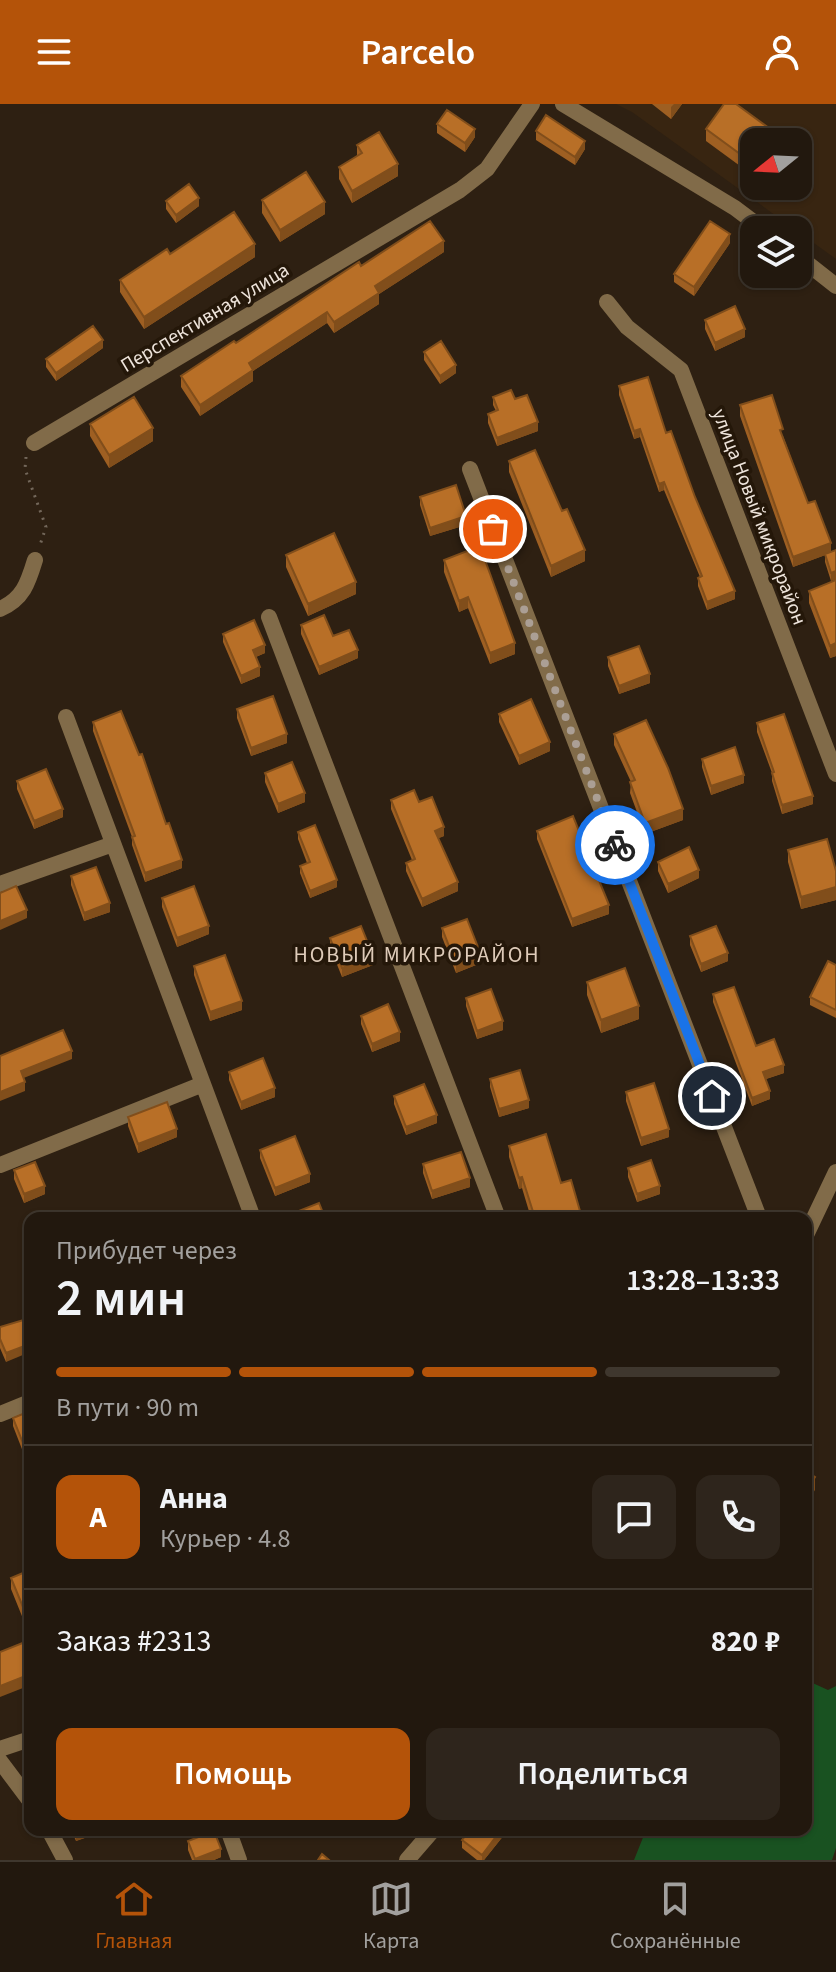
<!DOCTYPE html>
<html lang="ru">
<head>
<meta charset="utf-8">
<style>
  :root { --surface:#22180e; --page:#2e251c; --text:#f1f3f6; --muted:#a2a09e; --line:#3f372e; --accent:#b45309 }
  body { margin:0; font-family:"Source Sans 3",sans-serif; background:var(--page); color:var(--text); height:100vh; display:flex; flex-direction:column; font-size:30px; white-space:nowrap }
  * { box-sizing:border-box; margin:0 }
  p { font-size:26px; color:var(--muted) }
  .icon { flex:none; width:44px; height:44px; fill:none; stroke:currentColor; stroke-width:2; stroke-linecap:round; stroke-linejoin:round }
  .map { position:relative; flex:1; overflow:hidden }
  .side { position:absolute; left:24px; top:1108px; width:788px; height:624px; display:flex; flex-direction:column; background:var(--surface); border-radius:16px; box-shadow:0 2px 6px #0004,0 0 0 2px var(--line) }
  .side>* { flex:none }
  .needle { width:52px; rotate:252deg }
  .buttons { position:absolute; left:740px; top:24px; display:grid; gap:16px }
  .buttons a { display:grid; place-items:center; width:72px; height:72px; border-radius:16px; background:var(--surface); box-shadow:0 2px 6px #0004,0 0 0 2px var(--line); font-size:40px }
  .pin { position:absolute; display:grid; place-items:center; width:68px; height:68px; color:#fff; margin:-34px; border:4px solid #fff; border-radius:50%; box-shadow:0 2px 8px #0007 }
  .courier { position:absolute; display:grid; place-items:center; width:80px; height:80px; margin:-40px; border:6px solid #1a73e8; border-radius:50%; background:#fff; color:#222; box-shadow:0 2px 10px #0007 }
  .headline em { font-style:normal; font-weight:600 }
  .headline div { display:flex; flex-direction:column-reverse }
  .headline { display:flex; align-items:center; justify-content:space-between; height:136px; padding:0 32px }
  h1 { font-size:52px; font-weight:600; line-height:60px }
  .bar { display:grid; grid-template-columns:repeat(4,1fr); gap:12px 8px; align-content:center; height:96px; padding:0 32px }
  .bar i { height:10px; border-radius:6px; background:var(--line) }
  .bar .current { background:var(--accent) }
  .bar p { grid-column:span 4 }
  .line { display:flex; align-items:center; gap:20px; padding:0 32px; border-top:2px solid var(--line) }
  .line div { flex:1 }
  .round { display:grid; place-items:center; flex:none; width:84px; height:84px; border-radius:16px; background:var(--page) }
  .primary-button { display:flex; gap:16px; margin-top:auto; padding:16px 32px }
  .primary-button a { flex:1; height:92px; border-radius:16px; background:var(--accent); color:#fff; font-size:32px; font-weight:600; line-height:92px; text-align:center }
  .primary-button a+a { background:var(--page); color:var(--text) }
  header { display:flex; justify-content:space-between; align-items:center; height:104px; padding:0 32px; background:var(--accent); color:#fff; font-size:36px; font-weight:600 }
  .dock { display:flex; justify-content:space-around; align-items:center; height:112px; border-top:2px solid var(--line); background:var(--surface); font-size:22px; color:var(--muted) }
  .dock a { display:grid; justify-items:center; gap:4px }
  .dock .current { color:var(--accent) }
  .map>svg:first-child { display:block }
  .built { fill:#382511; fill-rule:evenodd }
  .green { fill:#195221 }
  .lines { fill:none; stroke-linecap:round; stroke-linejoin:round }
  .path { stroke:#73675a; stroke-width:3; stroke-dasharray:2 6; stroke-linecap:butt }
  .minor { stroke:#816b49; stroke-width:16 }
  .tertiary { stroke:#816b49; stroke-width:16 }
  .wall { fill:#9e5f22 }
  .shaded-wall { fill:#814e1b }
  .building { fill:#b86f27; stroke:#814e1b; stroke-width:2 }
  .done { stroke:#ab9f95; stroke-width:8; stroke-dasharray:0 14.4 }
  .route { stroke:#1a73e8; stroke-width:10 }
  .labels { text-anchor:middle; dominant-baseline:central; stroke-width:7; stroke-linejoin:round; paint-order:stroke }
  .street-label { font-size:20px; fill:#eee4db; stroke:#241709 }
  .neighbourhood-label { font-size:22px; letter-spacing:2px; fill:#decbb9; stroke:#241709 }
</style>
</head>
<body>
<header><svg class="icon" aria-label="menu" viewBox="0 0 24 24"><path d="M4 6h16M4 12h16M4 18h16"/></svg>Parcelo<svg class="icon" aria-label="person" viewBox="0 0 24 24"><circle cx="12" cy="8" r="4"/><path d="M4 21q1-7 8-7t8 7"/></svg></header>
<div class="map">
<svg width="836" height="1756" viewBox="0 0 836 1756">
  <rect width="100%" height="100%" fill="#2e2012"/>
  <path class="built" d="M616 0H836V155L632 8ZM754 38H798V82H754Z"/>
  <path class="green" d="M806 1576 828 1586 836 1582V1744L832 1756H634L646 1726H806Z"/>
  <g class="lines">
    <path class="path" d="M26 353 25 365 46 423 40 441"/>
    <path class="minor" d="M607 198 627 223 681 266 836 670
      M34 339 460 86 487 65 532 0
      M470 365 758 1111 762 1114
      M0 505C23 495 28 479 35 456
      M269 513 498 1114
      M66 613 253 1114
      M0 780 113 740
      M0 1061 203 980
      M806 1131 836 1068
      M0 1310 30 1298
      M0 1645 30 1635
      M0 1657 30 1697
      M49 1726 65 1756
      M230 1731 239 1756
      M407 1756 433 1726"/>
    <path class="tertiary" d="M563 0 735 104 764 126
      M798 152 836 182"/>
  </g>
  <path class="wall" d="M652 0H682L671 15Z
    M437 20 475 33 465 48 437 29Z
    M706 25 773 38 751 70 706 37Z
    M536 27 585 45 575 61 536 36Z
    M357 41 398 72 352 99 339 75V63L357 52Z
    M262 96 325 110 280 138 262 109Z
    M166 97 199 102 176 119 166 105Z
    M730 139 694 192 674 178V170Z
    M444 148 379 190V200L334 229 327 219 253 267V277L200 312 181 283V272L361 162Z
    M170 150 255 153 144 225 120 188V176Z
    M705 216 745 233 715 247 705 225Z
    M103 244 56 277 46 263V255Z
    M424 248 456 269 440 280 424 256Z
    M619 282 666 329 695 393 735 495 707 506 698 482V474L700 473 664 386 659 388 640 333 634 335 619 291Z
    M493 293 538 327 497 342 488 319V310L496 307 493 301Z
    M740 301 783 332 808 399 831 448 836 446 831 477 825 458V451L793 463 740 312Z
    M90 320 153 337 109 364 90 332Z
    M509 357 562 407 585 457 551 473 509 368Z
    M420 393 466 421 430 432 420 401Z
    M286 451 356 490 308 512 286 463Z
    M444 456 515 550 490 560 468 504 459 508 444 468Z
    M836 476V552L830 554 809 499V487Z
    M301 521 333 532 358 554 319 571 301 530Z
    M223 530 265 549 256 553 260 572 241 580 223 538Z
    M608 553 650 579 619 590 608 562Z
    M237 605 287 639 251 652 237 614Z
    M499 610 550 647 519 661 499 618Z
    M93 618 166 720 182 764 145 778 132 741V733L93 627Z
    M757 619 813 700 782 710 772 677V669L757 628Z
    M614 630 683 716 645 730 630 689 631 678 614 641Z
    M702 655 744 679 711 691 702 663Z
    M265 669 305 698 278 709 265 678Z
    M17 677 63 713 34 725 17 685Z
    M391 696 419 698 444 732 438 734 458 787 422 803 406 767V759L412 756 391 705Z
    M537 727 609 810 572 823 537 735Z
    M298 728 337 783 310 794 300 769V762L307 759 298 735Z
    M788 746 836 767V796L801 805 788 758Z
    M658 758 699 774 668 789 658 767Z
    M71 772 110 808 84 817 71 781Z
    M162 794 209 830 177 843 162 803Z
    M442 824 481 859 456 869 442 833Z
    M690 832 728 857 701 868 690 841Z
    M330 834 373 861 342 873 330 843Z
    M836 861V914L810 901V893Z
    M194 862 242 906 210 917 194 871Z
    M587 878 639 915 601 929 587 891Z
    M713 890 756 942 784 969 766 975 770 995 752 1002 713 898Z
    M466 894 503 926 477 935 466 902Z
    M361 912 400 937 372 948 361 920Z
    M229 968 275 993 241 1006 229 976Z
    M490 975 529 1004 499 1013 490 983Z
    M626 988 669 1033 641 1042 626 997Z
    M394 992 437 1019 406 1031 394 1000Z
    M128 1013 177 1033 138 1049 128 1022Z
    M509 1042 561 1079 582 1114H531L522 1084 519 1085 509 1053Z
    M260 1046 310 1078 275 1092 260 1054Z
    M423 1060 470 1083 432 1095 423 1069Z
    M628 1064 660 1090 637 1098 628 1073Z
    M14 1066 45 1090 24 1099 14 1075Z
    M30 1214 6 1258 0 1244V1223Z
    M30 1307 25 1353 13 1322V1314Z
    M30 1466V1532L11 1485V1474Z
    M71 1726H99V1729L76 1737Z
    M470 1726H508L484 1756H477L462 1744V1736Z
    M188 1737 221 1753 214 1756H192L188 1746Z"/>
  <path class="shaded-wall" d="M674 0H682L671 15V3Z
    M475 25V33L465 48V39Z
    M773 27V38H765Z
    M585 37V45L575 61V53Z
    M754 53V66L751 70V58Z
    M398 60V72L352 99V87Z
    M199 94V102L176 119V111Z
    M325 98V110L280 138V126Z
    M730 130V139L694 192V183Z
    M444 137V148L379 190V200L334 229V218L375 182Z
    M255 140V153L144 225V213Z
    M327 208V219L253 267V277L200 312V301L249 259Z
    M745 225V233L715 247V239Z
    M103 236V244L56 277V269Z
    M456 261V269L440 280V272Z
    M538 318V327L497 342V334Z
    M153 324V337L109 364V351Z
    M640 325V333L634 335V327Z
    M664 378V386L659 388V380Z
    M466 412V421L430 432V424Z
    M831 439V449L793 463V453Z
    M585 446V457L551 473V462Z
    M836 467V476L831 477V469Z
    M356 478V490L308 512V500Z
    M735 487V495L707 506V498Z
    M468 493V504L459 508V497Z
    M515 539V550L490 560V549Z
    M836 539V552L830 554V542Z
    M265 541V549L253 554V546Z
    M358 546V554L319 571V563Z
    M260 563V572L241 580V572Z
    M650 570V579L619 590V582Z
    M287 630V639L251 652V644Z
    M550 638V647L519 661V652Z
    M744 671V679L711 691V682Z
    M305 689V698L278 709V700Z
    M813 692V700L782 710V701Z
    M63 705V713L34 725V717Z
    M683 705V716L645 730V719Z
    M444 723V732L435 736V727Z
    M182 756V764L145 778V769Z
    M699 766V774L668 789V780Z
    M337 776V783L310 794V787Z
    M458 778V787L422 803V795Z
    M836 783V796L801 805V793Z
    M110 799V808L84 817V809Z
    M609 801V810L572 823V815Z
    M27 806V814L0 826V817Z
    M209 822V830L177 843V834Z
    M728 849V857L701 868V860Z
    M481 851V859L456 869V860Z
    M373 852V861L342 873V864Z
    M242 897V906L210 917V908Z
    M639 902V915L601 929V916Z
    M503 917V926L477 935V927Z
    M400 928V937L372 948V940Z
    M72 947V955L21 975V967Z
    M784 961V969L763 976V968Z
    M25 978V987L0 997V988Z
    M275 984V993L241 1006V998Z
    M770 987V995L752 1002V994Z
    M529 996V1004L499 1013V1005Z
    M437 1011V1019L406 1031V1023Z
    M177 1025V1033L138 1049V1040Z
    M669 1025V1033L641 1042V1034Z
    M310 1070V1078L275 1092V1084Z
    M522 1073V1084L519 1085V1074Z
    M470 1074V1083L432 1095V1087Z
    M45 1082V1090L24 1099V1090Z
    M660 1082V1090L637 1098V1090Z
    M30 1240V1248L6 1258V1249Z
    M30 1342V1351L25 1353V1344Z
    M815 1373V1386L806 1400V1387Z
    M28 1571V1582L0 1593V1582Z
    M83 1726H99V1729L76 1737V1729Z
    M501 1726H508L484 1756H482V1751Z
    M221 1745V1753L214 1756H195V1755Z"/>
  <path class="building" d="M724 0H736L773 27 765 38H754V53L751 58 706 25Z
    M447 6 475 25 465 39 437 20Z
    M546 11 585 37 575 53 536 27Z
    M379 28 398 60 352 87 339 63 362 49 357 41Z
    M306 68 325 98 280 126 262 96Z
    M189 80 199 94 176 111 166 97Z
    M234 108 255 140 144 213 120 176 167 145 170 150Z
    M430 117 444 137 375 182 379 189 334 218 327 208 249 259 253 266 200 301 181 272 234 237 236 239 359 158 361 162Z
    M710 117 730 130 694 183 674 170Z
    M735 202 745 225 715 239 705 216Z
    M93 222 103 236 56 269 46 255Z
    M441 237 456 261 440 272 424 248Z
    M648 273 666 329 671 327 695 393 735 487 707 498 698 474 702 472 664 378 659 380 640 325 634 327 619 282Z
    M511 286 515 295 527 291 538 318 497 334 488 310 498 306 493 293Z
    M772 291 783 325 780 326 808 399 815 397 831 439 793 453 740 301Z
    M134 293 153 324 109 351 90 320Z
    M535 346 562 407 567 405 585 446 551 462 509 357Z
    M456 381 466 412 430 424 420 393Z
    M334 429 356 478 308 500 286 451Z
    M480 442 515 539 490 549 468 493 459 497 444 456Z
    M836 446V467L831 469 825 450Z
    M836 476V539L830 542 809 487Z
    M324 511 333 532 349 526 358 546 319 563 301 521Z
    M254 516 265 541 253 546 260 563 241 572 223 530Z
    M639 542 650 570 619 582 608 553Z
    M273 592 287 630 251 644 237 605Z
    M531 595 550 638 519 652 499 610Z
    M121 607 139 651 142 650 166 720 169 719 182 756 145 769 132 733 135 732 93 618Z
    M784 610 813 692 782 701 772 669 774 668 757 619Z
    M646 616 668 664 683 705 645 719 630 678 635 676 614 630Z
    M735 643 744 671 711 682 702 655Z
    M292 658 305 689 278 700 265 669Z
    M46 665 63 705 34 717 17 677Z
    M414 686 419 698 432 693 444 723 435 727 458 778 422 795 406 759 415 755 391 696Z
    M573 712 609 801 572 815 537 727Z
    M315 721 337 776 310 787 300 762 310 758 298 728Z
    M827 735 836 767V783L801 793 788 746Z
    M689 743 699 766 668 780 658 758Z
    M96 763 110 799 84 809 71 772Z
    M16 782 27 806 0 817V789Z
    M194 782 209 822 177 834 162 794Z
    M467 815 481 851 456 860 442 824Z
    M361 822 373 852 342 864 330 834Z
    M716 822 728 849 701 860 690 832Z
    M225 851 242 897 210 908 194 862Z
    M828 857 836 861V906L810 893Z
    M625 864 639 902 601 916 587 878Z
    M734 883 756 942 774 935 784 961 763 968 770 987 752 994 713 890Z
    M491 885 503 917 477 927 466 894Z
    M388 900 400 928 372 940 361 912Z
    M63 926 72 947 21 967 25 978 0 988V952Z
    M263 954 275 984 241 998 229 968Z
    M520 966 529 996 499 1005 490 975Z
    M654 979 669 1025 641 1034 626 988Z
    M424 980 437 1011 406 1023 394 992Z
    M167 998 177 1025 138 1040 128 1013Z
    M546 1030 561 1079 571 1076 582 1114H535L522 1073 519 1074 509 1042Z
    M295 1032 310 1070 275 1084 260 1046Z
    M461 1048 470 1074 432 1087 423 1060Z
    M651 1056 660 1082 637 1090 628 1064Z
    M35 1058 45 1082 24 1090 14 1066Z
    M319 1099 325 1114H292L291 1110Z
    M30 1214V1240L6 1249 0 1235V1223Z
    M30 1307V1342L25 1344 13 1314Z
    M806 1367 815 1373 806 1387Z
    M30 1466V1520L11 1474Z
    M30 1536V1575L28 1571 0 1582V1548Z
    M470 1726H501L482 1751 462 1736Z
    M214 1727 221 1745 195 1755 188 1737Z
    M322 1750 329 1756H318Z"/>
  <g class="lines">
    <path class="done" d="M493 425 615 741"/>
    <path class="route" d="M615 741 712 992"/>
  </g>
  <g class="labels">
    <g class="street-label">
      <text transform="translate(205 214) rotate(-31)">Перспективная улица</text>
      <text transform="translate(759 413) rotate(69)">улица Новый микрорайон</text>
    </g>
    <g class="neighbourhood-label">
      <text x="417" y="851">НОВЫЙ МИКРОРАЙОН</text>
    </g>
  </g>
</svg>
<div class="buttons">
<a><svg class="needle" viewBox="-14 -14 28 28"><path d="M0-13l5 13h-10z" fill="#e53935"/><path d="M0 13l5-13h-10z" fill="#a2a09e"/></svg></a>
<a><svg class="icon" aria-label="layers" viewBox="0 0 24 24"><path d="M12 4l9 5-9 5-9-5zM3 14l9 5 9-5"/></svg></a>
</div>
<div class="pin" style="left:493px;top:425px;background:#ea580c"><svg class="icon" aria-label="bag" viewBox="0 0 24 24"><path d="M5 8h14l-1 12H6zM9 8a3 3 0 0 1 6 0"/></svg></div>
<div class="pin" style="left:712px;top:992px;background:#1f2937"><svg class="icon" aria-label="home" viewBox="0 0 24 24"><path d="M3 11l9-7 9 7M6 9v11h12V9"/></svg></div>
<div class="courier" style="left:615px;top:741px"><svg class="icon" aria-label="bike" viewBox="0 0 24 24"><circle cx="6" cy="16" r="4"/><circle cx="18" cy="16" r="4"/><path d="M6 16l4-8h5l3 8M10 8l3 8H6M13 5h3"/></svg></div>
<section class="side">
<div class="headline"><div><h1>2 мин</h1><p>Прибудет через</p></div><em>13:28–13:33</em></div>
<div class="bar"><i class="current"></i><i class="current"></i><i class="current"></i><i></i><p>В пути · 90 m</p></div>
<div class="line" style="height:144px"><b class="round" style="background:var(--accent);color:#fff">А</b><div><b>Анна</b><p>Курьер · 4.8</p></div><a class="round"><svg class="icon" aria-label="chat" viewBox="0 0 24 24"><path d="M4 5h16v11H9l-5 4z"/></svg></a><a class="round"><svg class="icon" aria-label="phone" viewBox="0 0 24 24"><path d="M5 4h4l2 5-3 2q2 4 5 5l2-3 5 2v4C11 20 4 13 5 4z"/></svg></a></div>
<div class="line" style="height:104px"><div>Заказ #2313</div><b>820 ₽</b></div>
<div class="primary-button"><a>Помощь</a><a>Поделиться</a></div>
</section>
</div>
<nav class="dock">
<a class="current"><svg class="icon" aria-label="home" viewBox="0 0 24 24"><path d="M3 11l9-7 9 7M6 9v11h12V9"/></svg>Главная</a>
<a><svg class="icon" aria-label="map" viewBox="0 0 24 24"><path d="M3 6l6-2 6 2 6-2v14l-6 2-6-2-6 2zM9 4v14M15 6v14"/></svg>Карта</a>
<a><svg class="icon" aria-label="saved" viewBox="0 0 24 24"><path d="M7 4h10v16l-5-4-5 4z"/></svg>Сохранённые</a>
</nav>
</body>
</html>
